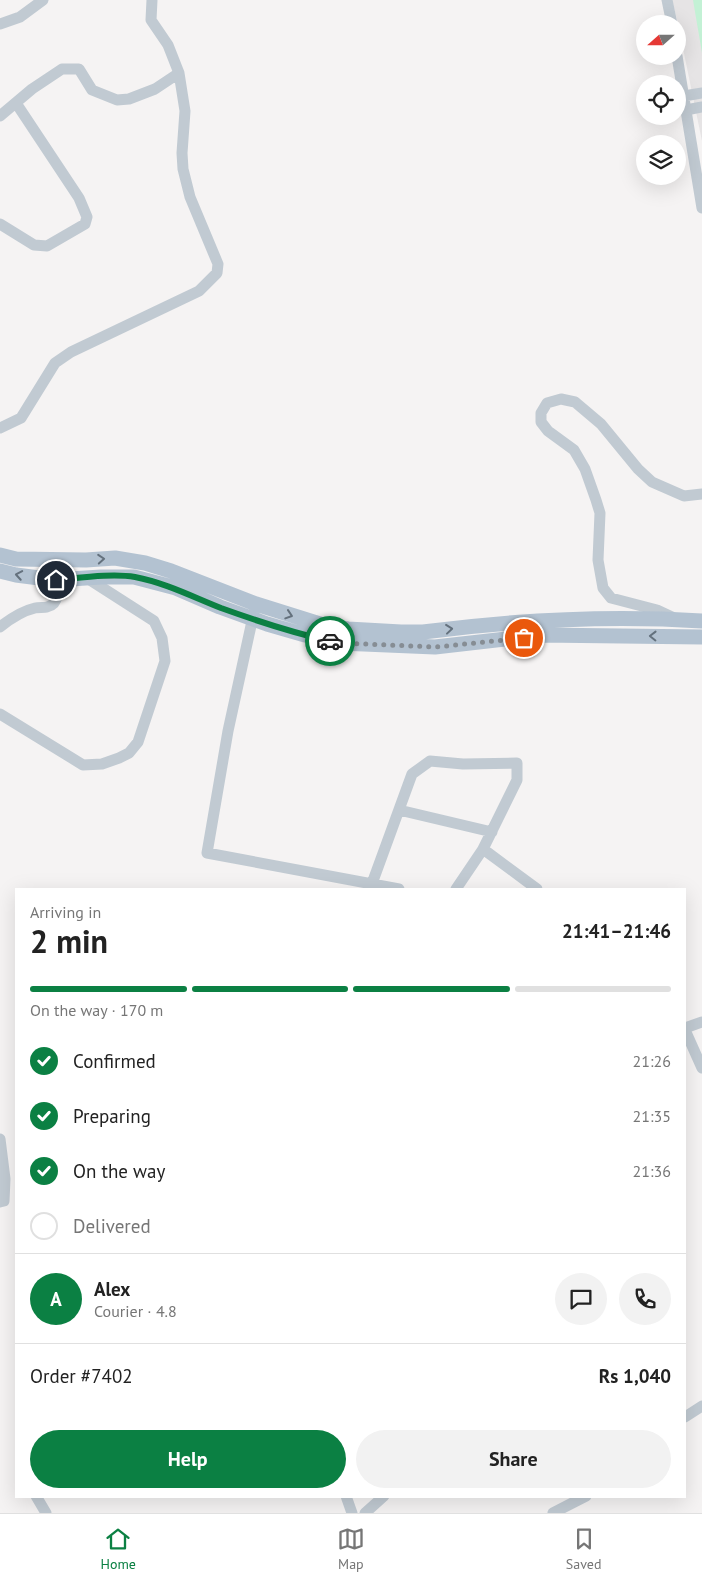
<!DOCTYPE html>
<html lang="en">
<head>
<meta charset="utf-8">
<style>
  :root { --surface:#fff; --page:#f2f2f2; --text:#222; --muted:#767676; --line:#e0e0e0; --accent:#0b8043 }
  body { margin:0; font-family:"PT Sans",sans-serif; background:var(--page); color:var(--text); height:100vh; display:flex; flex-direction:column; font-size:19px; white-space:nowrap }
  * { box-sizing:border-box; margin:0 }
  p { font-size:16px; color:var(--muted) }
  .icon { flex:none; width:28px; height:28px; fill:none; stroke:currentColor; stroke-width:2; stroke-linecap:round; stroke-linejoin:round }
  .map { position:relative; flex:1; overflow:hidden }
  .sheet { position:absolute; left:15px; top:888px; width:671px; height:610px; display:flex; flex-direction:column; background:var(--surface); border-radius:0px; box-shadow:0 5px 20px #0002 }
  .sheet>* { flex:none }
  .needle { width:32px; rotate:249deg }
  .buttons { position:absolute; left:636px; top:15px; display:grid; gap:10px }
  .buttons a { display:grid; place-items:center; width:50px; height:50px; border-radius:50%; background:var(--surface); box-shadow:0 5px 20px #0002; font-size:25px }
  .pin { position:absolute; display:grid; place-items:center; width:42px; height:42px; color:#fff; margin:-21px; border:2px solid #fff; border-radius:50%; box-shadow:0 1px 5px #0007 }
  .courier { position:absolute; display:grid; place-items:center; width:50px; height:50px; margin:-25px; border:4px solid #0b8043; border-radius:50%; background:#fff; color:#222; box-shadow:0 1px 6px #0007 }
  .summary em { font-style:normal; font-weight:800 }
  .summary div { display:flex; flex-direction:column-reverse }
  .summary { display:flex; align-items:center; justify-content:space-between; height:85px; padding:0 15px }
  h1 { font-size:32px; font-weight:800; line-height:38px }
  .bar { display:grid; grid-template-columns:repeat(4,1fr); gap:8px 5px; align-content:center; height:60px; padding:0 15px }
  .bar i { height:6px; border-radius:4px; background:var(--line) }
  .bar .selected { background:var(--accent) }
  .bar p { grid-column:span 4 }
  .line { display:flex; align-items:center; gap:12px; padding:0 15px; border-top:1px solid var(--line) }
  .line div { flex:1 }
  .round { display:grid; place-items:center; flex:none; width:52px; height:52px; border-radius:26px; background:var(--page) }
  ol { padding:0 15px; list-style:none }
  li { display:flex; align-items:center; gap:15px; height:55px }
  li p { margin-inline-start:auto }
  li .icon { padding:5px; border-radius:50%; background:var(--accent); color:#fff; stroke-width:4 }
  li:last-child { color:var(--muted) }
  li i { width:28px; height:28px; border:2px solid var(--line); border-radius:50% }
  .button { display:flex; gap:10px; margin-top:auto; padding:10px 15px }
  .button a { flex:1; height:58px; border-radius:30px; background:var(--accent); color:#fff; font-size:20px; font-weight:800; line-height:58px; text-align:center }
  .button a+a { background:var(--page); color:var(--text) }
  .menu { display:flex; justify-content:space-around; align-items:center; height:70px; border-top:1px solid var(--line); background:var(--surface); font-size:14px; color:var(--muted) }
  .menu a { display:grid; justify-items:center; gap:2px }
  .menu .selected { color:var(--accent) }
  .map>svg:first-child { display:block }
  .education { fill:#e6e4e5 }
  .green { fill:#c3f1d5 }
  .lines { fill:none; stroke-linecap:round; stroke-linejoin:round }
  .minor { stroke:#c1cad2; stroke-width:11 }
  .major { stroke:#b3c2d1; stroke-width:15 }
  .oneway { stroke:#64717d }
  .done { stroke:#868d94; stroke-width:5; stroke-dasharray:0 9 }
  .route { stroke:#0b8043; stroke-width:6 }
</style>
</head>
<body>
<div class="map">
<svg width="702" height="1513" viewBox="0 0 702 1513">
  <rect width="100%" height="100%" fill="#f5f3f3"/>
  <path class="education" d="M672 0H702V141L678 24Z"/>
  <path class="green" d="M693 0H702V53Z"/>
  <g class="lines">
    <path class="minor" d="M667 0 672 24
      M0 24 20 17 43 0
      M677 56 702 208
      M684 96 702 93
      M686 110 702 107
      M0 116 32 89 62 69H79L92 90 117 100 129 99 155 89 179 73
      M0 224 34 245 47 246 85 224 87 217 79 198 16 103
      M0 428 21 418 55 363 71 352 199 291 217 273 218 264 190 197 183 169 182 153 185 111 179 73 168 45 151 20 152 0
      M254 612 228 731 207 853 399 889
      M672 617 657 610 611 598 603 588 598 560 600 513 596 500 585 469 574 450 548 431 541 422V413L547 403 561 399 575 402 601 424 638 469 652 482 684 496 702 494
      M0 627C10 619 22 611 35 608 39 607 44 608 47 607 60 604 58 589 55 580
      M0 714 83 765 102 764 119 758 129 753 138 742 165 661 162 638 154 621 87 578
      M399 810 492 832
      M370 889 412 774 430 761 463 764 517 763V780L483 849
      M456 889 483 849 537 889
      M685 1028 702 1022
      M685 1030 702 1068
      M0 1139 5 1179 4 1201 0 1202
      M685 1417 702 1406
      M36 1496 46 1513
      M346 1496 352 1513
      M365 1513 384 1496
      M553 1513 586 1496"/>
    <path class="major" d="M0 555 16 559 86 560 115 558 145 563 171 571 256 604 323 625 348 629 401 632H423C516 620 609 615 702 621
      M0 571 16 575 55 580 101 577H134L176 588 220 607 267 624 305 635 340 643 435 647 541 635 702 637"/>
  </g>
  <defs><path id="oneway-chevron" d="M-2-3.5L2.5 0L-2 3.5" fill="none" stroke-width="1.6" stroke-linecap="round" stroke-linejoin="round" transform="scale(1.25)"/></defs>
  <g class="oneway">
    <use href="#oneway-chevron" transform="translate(101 559) rotate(-4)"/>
    <use href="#oneway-chevron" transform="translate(19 575) rotate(-170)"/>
    <use href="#oneway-chevron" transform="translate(289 615) rotate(18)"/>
    <use href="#oneway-chevron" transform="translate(449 629) rotate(-6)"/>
    <use href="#oneway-chevron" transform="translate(653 636) rotate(-179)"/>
  </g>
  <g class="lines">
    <path class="done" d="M330 641 340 643 436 647 524 638"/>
    <path class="route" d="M56 580C79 578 112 573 135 577 166 583 193 597 221 608 257 621 293 633 330 641"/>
  </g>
</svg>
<div class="buttons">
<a><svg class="needle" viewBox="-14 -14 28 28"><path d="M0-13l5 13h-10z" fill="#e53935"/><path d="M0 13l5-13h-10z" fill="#767676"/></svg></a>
<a><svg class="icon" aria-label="locate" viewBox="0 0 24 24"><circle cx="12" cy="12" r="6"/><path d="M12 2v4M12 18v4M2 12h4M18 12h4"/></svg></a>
<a><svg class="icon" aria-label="layers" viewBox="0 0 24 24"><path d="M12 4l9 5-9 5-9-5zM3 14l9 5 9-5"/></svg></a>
</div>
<div class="pin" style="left:524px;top:638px;background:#ea580c"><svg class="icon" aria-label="bag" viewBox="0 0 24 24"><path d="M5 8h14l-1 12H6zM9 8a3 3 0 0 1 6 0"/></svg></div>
<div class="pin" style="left:56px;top:580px;background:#1f2937"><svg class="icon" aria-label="home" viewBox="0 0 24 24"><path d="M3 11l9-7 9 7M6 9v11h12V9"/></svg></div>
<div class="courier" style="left:330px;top:641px"><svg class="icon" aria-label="car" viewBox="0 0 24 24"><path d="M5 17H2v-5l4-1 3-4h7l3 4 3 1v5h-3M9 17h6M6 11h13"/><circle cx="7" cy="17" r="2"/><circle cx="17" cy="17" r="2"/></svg></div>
<section class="sheet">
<div class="summary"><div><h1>2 min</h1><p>Arriving in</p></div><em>21:41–21:46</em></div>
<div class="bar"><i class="selected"></i><i class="selected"></i><i class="selected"></i><i></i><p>On the way · 170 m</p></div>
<ol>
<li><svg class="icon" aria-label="check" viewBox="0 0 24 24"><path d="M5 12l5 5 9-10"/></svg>Confirmed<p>21:26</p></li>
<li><svg class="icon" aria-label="check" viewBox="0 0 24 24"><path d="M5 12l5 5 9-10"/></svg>Preparing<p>21:35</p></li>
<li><svg class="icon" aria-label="check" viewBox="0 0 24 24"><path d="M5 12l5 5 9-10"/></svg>On the way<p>21:36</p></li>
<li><i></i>Delivered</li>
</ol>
<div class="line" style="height:90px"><b class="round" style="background:var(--accent);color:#fff">A</b><div><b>Alex</b><p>Courier · 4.8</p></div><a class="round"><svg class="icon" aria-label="chat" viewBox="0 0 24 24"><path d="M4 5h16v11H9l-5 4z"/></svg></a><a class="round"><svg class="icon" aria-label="phone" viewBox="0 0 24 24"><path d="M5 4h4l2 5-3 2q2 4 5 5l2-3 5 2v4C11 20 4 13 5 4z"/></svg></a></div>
<div class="line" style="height:65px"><div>Order #7402</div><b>Rs 1,040</b></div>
<div class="button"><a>Help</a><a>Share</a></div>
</section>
</div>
<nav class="menu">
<a class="selected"><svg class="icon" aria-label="home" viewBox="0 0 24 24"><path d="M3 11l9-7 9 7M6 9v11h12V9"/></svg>Home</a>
<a><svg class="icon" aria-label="map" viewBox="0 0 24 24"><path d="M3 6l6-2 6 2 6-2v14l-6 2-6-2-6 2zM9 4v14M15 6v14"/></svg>Map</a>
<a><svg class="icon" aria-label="saved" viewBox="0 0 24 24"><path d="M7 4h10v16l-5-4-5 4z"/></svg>Saved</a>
</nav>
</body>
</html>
